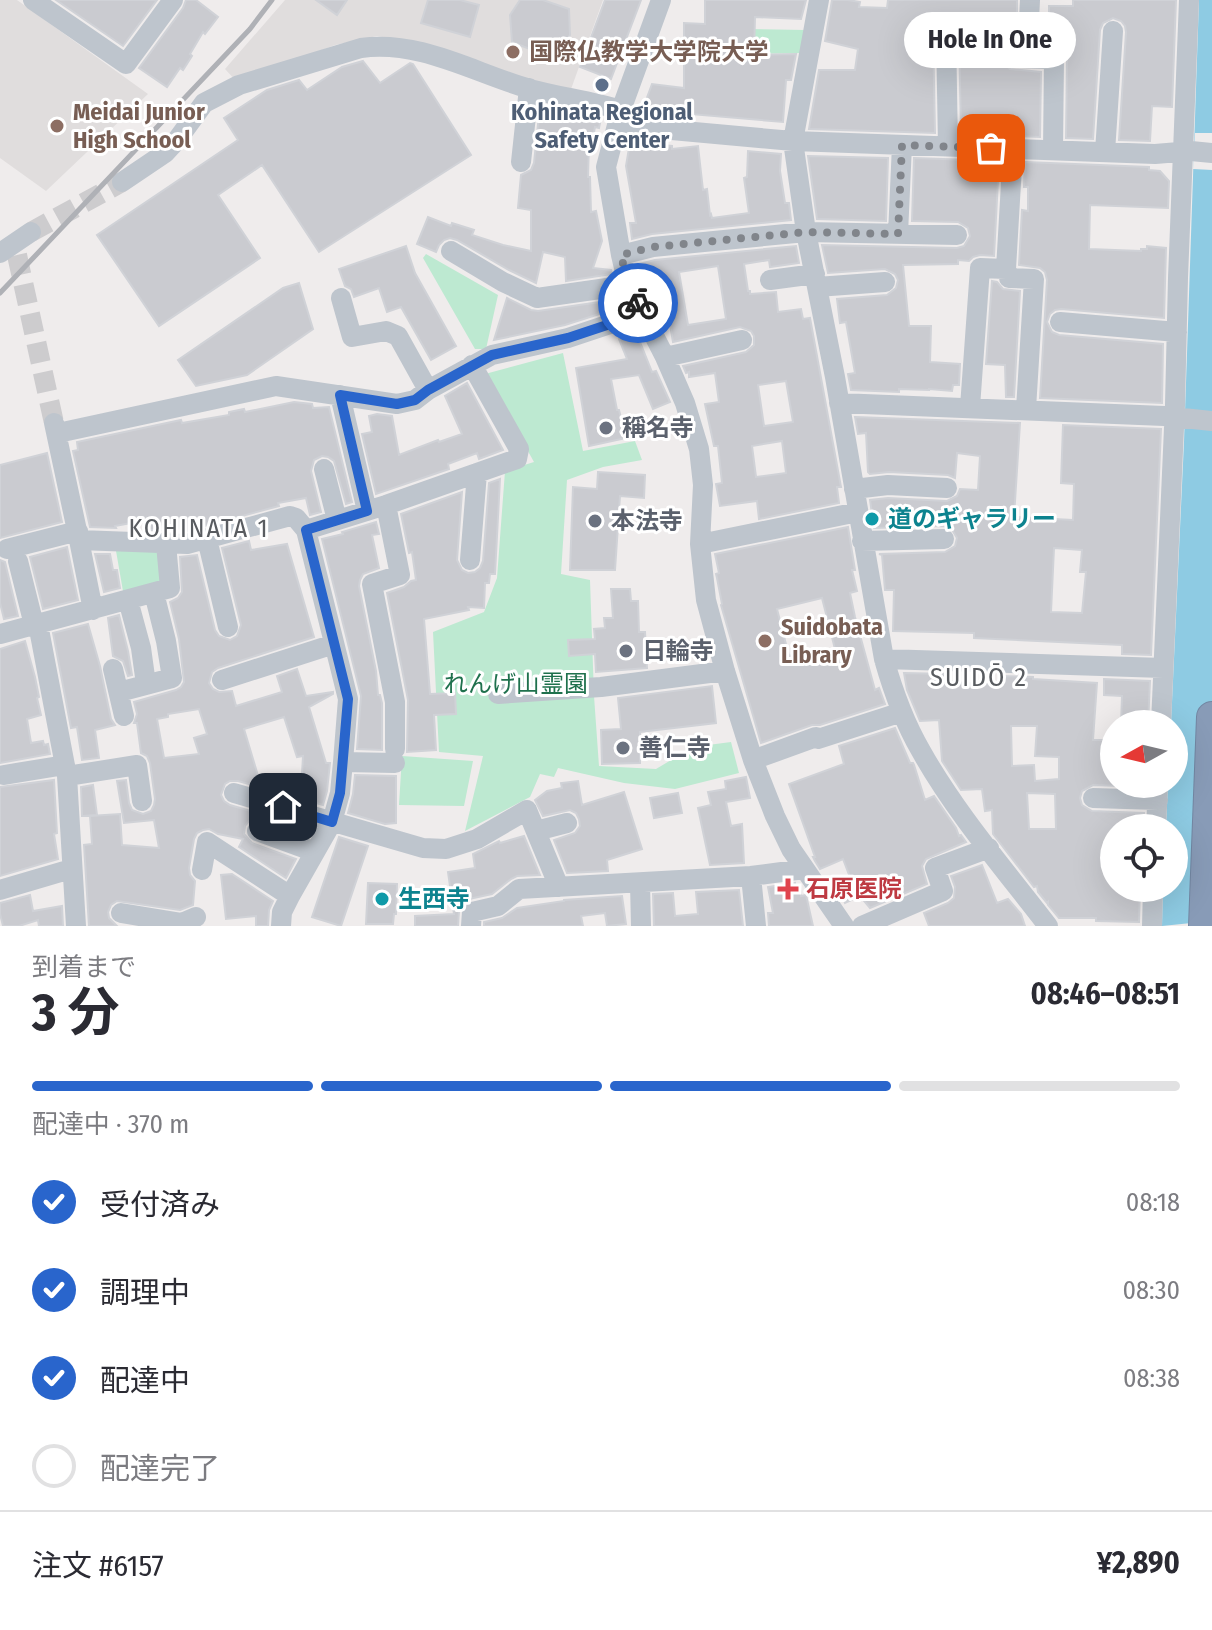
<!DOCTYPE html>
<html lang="ja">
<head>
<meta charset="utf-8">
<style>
  :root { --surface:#fff; --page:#f2f2f3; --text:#2b2b33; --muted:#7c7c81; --line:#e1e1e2; --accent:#2965cc }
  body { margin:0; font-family:"Fira Sans Condensed","Noto Sans JP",sans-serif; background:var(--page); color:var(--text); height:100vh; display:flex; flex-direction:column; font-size:30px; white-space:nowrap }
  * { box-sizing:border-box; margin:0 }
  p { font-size:26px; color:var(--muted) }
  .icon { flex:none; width:44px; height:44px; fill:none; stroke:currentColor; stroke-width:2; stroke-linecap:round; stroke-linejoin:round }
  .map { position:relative; height:926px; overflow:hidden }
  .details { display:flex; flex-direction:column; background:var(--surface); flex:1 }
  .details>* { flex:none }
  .needle { width:52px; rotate:262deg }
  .controls { position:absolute; left:1100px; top:710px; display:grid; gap:16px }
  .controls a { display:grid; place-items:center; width:88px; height:88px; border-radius:50%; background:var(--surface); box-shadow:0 8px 32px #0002; font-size:40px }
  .pin { position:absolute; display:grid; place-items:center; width:68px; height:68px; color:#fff; margin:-34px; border-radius:16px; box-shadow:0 4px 12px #0006 }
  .courier { position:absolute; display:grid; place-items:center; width:80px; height:80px; margin:-40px; border:6px solid #2965cc; border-radius:50%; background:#fff; color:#222; box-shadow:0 2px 10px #0007 }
  .bubble { position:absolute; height:56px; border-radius:28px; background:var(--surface); box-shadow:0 8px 32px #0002; font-size:26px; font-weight:700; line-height:56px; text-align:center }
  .head em { font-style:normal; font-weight:700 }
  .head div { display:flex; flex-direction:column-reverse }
  .head { display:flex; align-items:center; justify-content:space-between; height:136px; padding:0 32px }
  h1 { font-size:52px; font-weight:700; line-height:60px }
  .bar { display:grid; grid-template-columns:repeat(4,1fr); gap:12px 8px; align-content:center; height:96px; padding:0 32px }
  .bar i { height:10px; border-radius:6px; background:var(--line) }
  .bar .on { background:var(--accent) }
  .bar p { grid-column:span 4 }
  .line { display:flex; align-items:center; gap:20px; padding:0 32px; border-top:2px solid var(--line) }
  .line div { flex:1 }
  ol { padding:0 32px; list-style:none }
  li { display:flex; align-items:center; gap:24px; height:88px }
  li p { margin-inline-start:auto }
  li .icon { padding:8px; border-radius:50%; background:var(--accent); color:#fff; stroke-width:4 }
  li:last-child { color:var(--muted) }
  li i { width:44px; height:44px; border:4px solid var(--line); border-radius:50% }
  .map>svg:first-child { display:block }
  .education { fill:#e0dddd }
  .green { fill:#bde9d1 }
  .water { fill:#8ecbe3 }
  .pier { fill:#efecec }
  .building { fill:#cacbd0; stroke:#d0d2d7; stroke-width:2; fill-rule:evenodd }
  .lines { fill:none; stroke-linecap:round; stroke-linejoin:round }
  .minor-tunnel { stroke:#cdccce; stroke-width:20; stroke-dasharray:20 10; stroke-linecap:butt }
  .highway-casing { stroke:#7387a3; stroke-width:32 }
  .minor { stroke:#bec5cd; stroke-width:20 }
  .highway { stroke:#889bb7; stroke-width:30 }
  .rail { stroke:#afb1b6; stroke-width:5 }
  .done { stroke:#81858b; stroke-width:8; stroke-dasharray:0 14.4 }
  .route { stroke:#2965cc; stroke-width:10 }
  .education-dot { fill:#8d6e63; stroke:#fff; stroke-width:3 }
  .service-dot { fill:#5c6f8a; stroke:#fff; stroke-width:3 }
  .worship-dot { fill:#6b7280; stroke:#fff; stroke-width:3 }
  .culture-dot { fill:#0f9aa8; stroke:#fff; stroke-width:3 }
  .health-dot { fill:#e0444e; stroke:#fff; stroke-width:3 }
  .labels { text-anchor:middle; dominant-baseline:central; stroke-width:6; stroke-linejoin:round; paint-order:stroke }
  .education-label { font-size:24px; font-weight:bold; fill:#785e54; stroke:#fff; text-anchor:start }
  .service-label { font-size:24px; font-weight:bold; fill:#4e5e75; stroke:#fff }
  .worship-label { font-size:24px; font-weight:bold; fill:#5b616d; stroke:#fff; text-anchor:start }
  .culture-label { font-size:24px; font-weight:bold; fill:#0d838f; stroke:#fff; text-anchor:start }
  .park-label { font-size:24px; fill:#1f714d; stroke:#fff }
  .health-label { font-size:24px; font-weight:bold; fill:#be3a42; stroke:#fff; text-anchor:start }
  .neighbourhood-label { font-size:26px; letter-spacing:2px; fill:#595c60; stroke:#fff }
</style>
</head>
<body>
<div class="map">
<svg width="1212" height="926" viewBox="0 0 1212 926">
  <rect width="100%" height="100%" fill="#efecec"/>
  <path class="education" d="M0 0H17L148 94 46 191 0 158Z
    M285 0H603L570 92 400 41 377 36 335 45 237 82 225 69Z"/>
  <path class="green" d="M743 29 805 30 801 53 744 54Z
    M426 254 498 295 486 349H475L423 258Z
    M563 353 583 451 635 441 642 460 603 467 567 480 561 574 590 580 594 696 599 766 656 769 693 747 731 742 739 773 675 789 624 783 558 768 554 777 540 774 530 797 465 831 483 756 439 752 433 632 484 612 497 578 505 471 534 462 485 374Z
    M115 545 158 546 164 586 124 597Z
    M402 756 473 761 464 806 399 805Z"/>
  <path class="water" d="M1199 0H1212V888L1211 921 1162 926 1163 888H1174V828H1166L1168 784H1174V724H1171L1184 442Z"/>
  <path class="pier" d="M1195 133H1212V170L1193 169Z"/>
  <path class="building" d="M56 0H157L123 46Z
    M186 0H196L218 17 205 34 203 32 190 54 192 56 183 70 180 68 167 87 139 68 183 8Z
    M316 0H347L337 15Z
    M428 0H460L479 5 470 37 421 23Z
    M520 0H543L569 9 570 35 555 59 512 42 510 15Z
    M605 0H641L611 79 580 67Z
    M705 0H806L801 19 755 17 754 55 796 54 791 80H786L783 122 679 113V118L641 114 652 84 684 88V23L705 24Z
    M832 0H848L860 2 859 7 887 8 888 0H1017V25L1021 30 1029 33 1038 29 1049 30V6H1073V0H1176L1172 107 1152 106 1150 141 1119 140 1126 32 1125 26 1121 21 1113 18 1103 23 1100 30 1093 139 1066 138 1067 59 1066 53 1061 48 1054 46 1016 45 1005 51 1003 57 1004 63 1010 69 1041 72 1040 137 961 134 959 31 957 25 953 20 945 18 935 24 933 31 935 133 809 129 819 70H855L858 49 825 41Z
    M363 61 380 83 410 63 413 64 471 155 319 252 262 165 218 195 260 258 159 326 97 235 238 140 224 118 267 90 299 80 307 90 342 67Z
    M540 105 601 118 599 128 595 127 592 143H589L588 177H590L591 212 596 211 602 241 593 268 611 270 612 274 566 281 565 257 543 252 536 283 509 270 457 240 450 238 444 240 439 245 436 252 417 244 428 217 451 226 452 223 474 230 472 235 503 245 531 251V210L518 208 521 175 531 170 534 163Z
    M630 142 672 146V149L698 146 703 190 707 189 710 215 711 214 712 218 749 213 744 178 747 177 748 151 781 154 780 171 785 203H789L791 220 652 234 632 239 630 223H636L626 166Z
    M808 156 888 158 886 221 817 219Z
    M914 158 999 161 994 256 980 255 973 257 969 261 958 260V264L903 265 909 326H931L930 362 960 364 959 385H953L952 391 929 389V390L899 389V392L851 390 848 374 855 373 846 322 840 323 837 299 887 295 896 288 898 280 895 274 885 269 828 273 822 245 957 248 964 246 970 236 968 228 958 222 912 221Z
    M1025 162 1149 167V170L1160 171 1169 181 1168 208 1090 205 1089 249 1141 251V249H1147V246L1166 248 1164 318 1061 309 1055 310 1050 314 1047 322 1052 332 1059 335 1163 344 1162 403 1040 398 1047 280 1045 272 1040 268 1019 265 1022 210 1028 211V187H1024Z
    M406 246 415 273 456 346 431 360 401 307 387 312 379 288 354 297 351 289 345 286 339 269Z
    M796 246 799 263 770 267 769 260 744 264 748 291H750V294L776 292 778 312 801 309 803 319 810 318 841 487H837L839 503 759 519 757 501 720 506 716 484 722 483 718 446H714L705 404 719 402 715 373 689 377V372L686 373 683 366 746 352 754 345V336L751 331 740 327 673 342 668 313 659 315 655 290 650 291 648 275 641 276 639 264 655 260ZM718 266 726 319 688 325 679 272ZM786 381 793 422 764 426 758 385ZM782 441 786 473 756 477 752 446Z
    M992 281 997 282 1003 289 1020 291 1014 397H1006L1005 365 986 364Z
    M299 283 313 329 247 375 196 386 178 360 283 288Z
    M507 298 531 310 538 311 614 300 615 309 565 325 494 340Z
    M636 332 652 372 656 371 670 402 653 409 639 375 611 379 617 410H619L626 438 589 446 576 368 627 359 619 339Z
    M467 383 503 450 479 459 477 453 448 464 449 469 376 494 362 434 372 432 369 416 377 414 392 416 399 455 438 440 439 442 462 434 445 396Z
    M294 402 312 404 313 408 329 407 352 502 346 504 334 461 328 457 322 456 314 460 311 471 321 512 310 515 306 498 278 503 279 506 186 531H182V528L169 530H148L147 520 115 526 116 528 90 527 73 451 78 450 77 442 181 420 182 423 229 415V412L244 409 245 412Z
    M855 417 1020 423 1014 517 1073 520 1074 484 1061 483 1063 425 1161 429 1151 655 1122 654V645L974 638V633L893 631 894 590H885L882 555 879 554 945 552 955 546 957 538 951 528 944 526 874 528 870 500 888 498 947 501 957 496 960 489 978 490 980 456 957 453 955 478 948 475 889 472 870 474 868 472 866 433 858 434ZM1054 548 1082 550 1080 572H1086L1082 613 1051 612Z
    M47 453 62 522 0 538V465Z
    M598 472 645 475 644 498 620 496 615 570H570L573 487 597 489Z
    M500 479 495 574H490L489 583H485L484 608 468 607 469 610 424 619 430 694 455 693 456 714 434 715 436 750 407 752 408 700 387 593 404 587 411 581 416 580 412 552 409 553 401 514 462 492 457 560 462 570 468 573 475 572 480 568 483 561 489 483Z
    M376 522 379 534 372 535 379 568 363 574 360 580 359 586 376 671 378 695H380L382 703V750L357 749 361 696 322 539 343 534 342 532Z
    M848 527 855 570H852L857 591 850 593 855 617 875 690 879 688 885 704 820 725H812L761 743 721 605 722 604 717 578 716 574 719 573 715 554ZM822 598 836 653 803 662 800 653 789 656 777 609Z
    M249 541 251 550 287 544 314 637 218 668 212 672 209 683 213 689 219 692 232 691 236 706 282 692 277 676 297 669 306 696 333 692V694L309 707 326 763H330L327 791 323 805 238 781H230L225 784 221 795 224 801 230 805 313 829 309 836 256 818 249 821 245 826 244 834 252 843 296 859 286 878 239 847 243 839 218 834 209 829 203 830 197 833 194 839 189 868 190 875 195 881 193 905 180 910 117 901 111 905 108 912 109 918 117 926H89L84 845 92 844 90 816 120 814 122 845 159 848 154 820 124 823 117 781 126 780 129 803 132 810 143 814 151 811 154 805 155 799 150 763 147 756 141 753 137 723H134L137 714 134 702 176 690 181 687 184 682 179 639 170 602 178 598 182 592 180 557 197 555 215 630 219 636 230 640 237 636 241 625 222 548ZM199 709 207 734 194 738 199 754 164 758 157 719 168 717V714ZM284 717 297 757 303 756 301 791 259 779 244 729Z
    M67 547 78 600 43 609 30 557Z
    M95 554H110L113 570H117L120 588 104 592Z
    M0 560 5 562 18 616 4 619 0 603Z
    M611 589H630L631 601H638L639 632H645L647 668 596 672 595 654 569 656 568 640 595 639 594 629 605 628 604 618H613Z
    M119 615 128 651 132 675 128 676 123 661 113 656 108 618Z
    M88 624 100 666 111 719 115 725 95 730 99 758 82 760 77 727 71 728 53 633Z
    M25 641 35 677 39 697 37 698 41 715 27 719 31 743 43 741 44 745 48 744 50 754 0 763V649Z
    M904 673 948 674 949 680 953 682 999 685V676L1033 677V679L1097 683 1093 740H1114V784H1145V787L1093 785 1082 791 1080 798 1082 805 1092 811 1144 813 1143 828 1114 827V888H1140L1139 922 1096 921V918H1059L1048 905V902L1047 903 1038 892 1037 886 1034 887 993 834 992 810 985 811 982 789 961 790 946 767 942 761 939 720 920 721 907 690ZM1011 726H1037L1035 756 1059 757V779L1035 781 1034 765 1012 766ZM1027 793 1055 794 1056 829H1029Z
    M1104 679 1150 681 1148 724H1121L1122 696 1104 695Z
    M712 686 716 723 640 732V763L602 764 601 730 621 729 618 698Z
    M895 728 910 763H913L914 765 925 800 934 796 956 828 959 836 961 835 966 842 926 859 922 866 927 884 870 908 860 896 845 903 838 886 851 880 843 859 820 869 815 861 813 857H815L789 784 844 764 839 746Z
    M355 775 396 776V823L385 824 348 813 353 794Z
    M746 777 750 798 726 802 731 826 742 824 744 863 710 865 698 808 711 805 708 792 726 789 725 781Z
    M54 780 57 833 54 834 58 859 0 876V787Z
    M578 781 582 805 624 792 642 849 607 860 608 871 567 873 554 840 575 833 580 826 579 819 576 813 570 810 543 816 535 800 547 791 562 788 561 783Z
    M93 785 97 815 82 816 81 787Z
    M678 793 682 813 654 818 650 798Z
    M524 836 540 875 517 876 511 879 492 894 469 899 463 903 459 911 458 926H415V916L454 914 448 872 475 868 473 854 499 841 500 843Z
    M339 837 368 846 341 926 312 917Z
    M982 865 997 903 1008 899 1021 914 1025 926H929L924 913 948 903 954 898 955 887 951 876Z
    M232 874 273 901 269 910 268 926H256V916L226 919 221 875Z
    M368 883 397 884 396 914H394L393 924H366Z
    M795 883V888L800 887 801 896 806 895 813 926H769L768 913H773L768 887Z
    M739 890 743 926H654L653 894 673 893 675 916 698 914 696 892Z
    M30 895 33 911 62 906 63 926H39L38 920 19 926H3L0 914V903Z
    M622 896 626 924 607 926 605 913 581 916 583 926H484V922L502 918 517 908 564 901V900Z"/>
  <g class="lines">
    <path class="minor-tunnel" d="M31 232 122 182
      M17 255 54 423"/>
    <defs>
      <path id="highway" d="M1204 926 1212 717"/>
    </defs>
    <use href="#highway" class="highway-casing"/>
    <path class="minor" d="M33 0 126 64 173 0
      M661 0 621 110 606 167 621 255 628 285 665 357 685 403 699 449 703 485 700 544 706 600 725 671 753 760 775 816 791 849 844 926
      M819 0 793 141 806 232 835 377 884 659C893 691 904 722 921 751 955 812 1005 870 1048 926
      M1029 20 1030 0
      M946 31 948 147
      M1016 58 1054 59 1053 150
      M617 125 793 141 1155 154 1191 151 1212 153
      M1105 152 1113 31
      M521 162 529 88
      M122 182 165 153 177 140 204 103 239 85 361 48C421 40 474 73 530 89 560 97 591 101 621 110
      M898 234 902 145
      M451 251 503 282 537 298 628 285
      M0 253 31 232
      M621 255 653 247 806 232 957 235
      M1009 278 1034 279 1026 409
      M770 280 815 274
      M817 287 885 282
      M341 298 352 337 386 331 398 336 428 390
      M1060 322 1177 332
      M665 357 742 340
      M340 395 367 511
      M839 403 1164 416 1212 421
      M970 407 980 268 1006 269 1013 149
      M54 423 79 540 187 544 290 516 296 518 306 530 348 699 343 762 340 793 332 822 290 896 282 912 281 926
      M58 433 276 386 397 404 415 400 428 390 492 355 568 338 643 313
      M324 469 337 520
      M854 489 888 485 947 488
      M386 505 400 575 372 584 395 702V749
      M306 530 386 505 517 459 519 449 472 365
      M207 539 228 627
      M79 540 93 610
      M862 541 944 539
      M700 544 858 512
      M7 549 78 531
      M470 560 477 473
      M18 561 34 625
      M128 600 141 648 146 684
      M38 624 67 776 76 926
      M0 634 170 588 166 544
      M884 659 1163 668
      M113 669 124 716
      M222 680 334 644
      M119 692 172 678 166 641 154 593
      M498 694 601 687 725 671
      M1161 724 1175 405 1178 278 1189 0
      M753 760 816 737 818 739 902 712
      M343 762 395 763
      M4 775 65 765
      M67 776 137 765 142 801
      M234 793 423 848 446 849 477 839 527 810 559 887
      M1093 798 1158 800
      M1156 828 1158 784
      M257 831 315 852
      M536 831 567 823
      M202 870 207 842 290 896
      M751 876 756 926
      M640 883 641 926
      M0 890 71 869
      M121 913 182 923 196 917
      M471 926 472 912 498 906 519 889 751 876 804 869
      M862 926 943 891 935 868 989 848
      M1152 926 1153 888"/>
    <use href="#highway" class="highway"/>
    <path class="rail" d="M0 293 250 29 272 0"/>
  </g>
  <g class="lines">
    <path class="done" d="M638 303 628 285 621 255 653 247 806 232 898 234 902 145 991 148"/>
    <path class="route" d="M283 807 332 822 340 793 348 699 306 530 367 511 340 395 397 404 415 400 428 390 492 355 568 338 643 313 638 303"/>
  </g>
  <g class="education-dot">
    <circle cx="513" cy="52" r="8"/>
    <circle cx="57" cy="126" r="8"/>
    <circle cx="765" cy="641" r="8"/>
  </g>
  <circle class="service-dot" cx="602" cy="85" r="8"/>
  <g class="worship-dot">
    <circle cx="606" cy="428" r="8"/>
    <circle cx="595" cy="521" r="8"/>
    <circle cx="626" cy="651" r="8"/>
    <circle cx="623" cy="748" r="8"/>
  </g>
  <g class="culture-dot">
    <circle cx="872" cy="519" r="8"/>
    <circle cx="382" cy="899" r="8"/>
  </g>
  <path class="health-dot" d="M784 877h8v8h8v8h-8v8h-8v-8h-8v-8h8z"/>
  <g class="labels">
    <g class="education-label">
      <text x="529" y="52">国際仏教学大学院大学</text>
      <text x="73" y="112">Meidai Junior<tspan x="73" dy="28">High School</tspan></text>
      <text x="781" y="627">Suidobata<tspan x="781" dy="28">Library</tspan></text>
    </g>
    <g class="service-label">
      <text x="602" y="112">Kohinata Regional<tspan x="602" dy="28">Safety Center</tspan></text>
    </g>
    <g class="worship-label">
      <text x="622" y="428">稱名寺</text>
      <text x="611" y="521">本法寺</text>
      <text x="642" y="651">日輪寺</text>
      <text x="639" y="748">善仁寺</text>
    </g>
    <g class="culture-label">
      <text x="888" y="519">道のギャラリー</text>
      <text x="398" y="899">生西寺</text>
    </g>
    <g class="park-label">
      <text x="516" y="684">れんげ山霊園</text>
    </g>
    <g class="health-label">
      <text x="806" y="889">石原医院</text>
    </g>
    <g class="neighbourhood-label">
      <text x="199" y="528">KOHINATA 1</text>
      <text x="979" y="677">SUIDŌ 2</text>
    </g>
  </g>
</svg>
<div class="controls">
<a><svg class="needle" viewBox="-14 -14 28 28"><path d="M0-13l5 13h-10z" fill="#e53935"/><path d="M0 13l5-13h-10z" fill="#7c7c81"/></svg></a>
<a><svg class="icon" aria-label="locate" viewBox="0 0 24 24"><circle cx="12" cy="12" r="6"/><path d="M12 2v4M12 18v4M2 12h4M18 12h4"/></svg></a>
</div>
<div class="pin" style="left:991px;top:148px;background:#ea580c"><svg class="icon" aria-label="bag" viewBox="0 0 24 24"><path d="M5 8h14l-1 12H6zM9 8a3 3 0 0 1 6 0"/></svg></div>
<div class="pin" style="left:283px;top:807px;background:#1f2937"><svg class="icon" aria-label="home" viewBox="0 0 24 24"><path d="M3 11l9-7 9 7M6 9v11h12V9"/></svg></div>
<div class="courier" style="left:638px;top:303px"><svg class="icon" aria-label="bike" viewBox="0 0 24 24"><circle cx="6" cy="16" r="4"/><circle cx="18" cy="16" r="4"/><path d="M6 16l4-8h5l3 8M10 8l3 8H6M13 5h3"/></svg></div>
<div class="bubble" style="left:904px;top:12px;width:172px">Hole In One</div>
</div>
<section class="details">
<div class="head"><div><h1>3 分</h1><p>到着まで</p></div><em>08:46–08:51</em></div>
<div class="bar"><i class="on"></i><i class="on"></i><i class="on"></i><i></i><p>配達中 · 370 m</p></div>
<ol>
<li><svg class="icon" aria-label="check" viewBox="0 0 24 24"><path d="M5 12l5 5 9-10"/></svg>受付済み<p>08:18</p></li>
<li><svg class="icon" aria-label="check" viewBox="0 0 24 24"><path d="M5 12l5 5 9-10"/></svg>調理中<p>08:30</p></li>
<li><svg class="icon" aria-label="check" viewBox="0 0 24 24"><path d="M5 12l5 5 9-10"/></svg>配達中<p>08:38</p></li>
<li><i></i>配達完了</li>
</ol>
<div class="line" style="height:104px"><div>注文 #6157</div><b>¥2,890</b></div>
</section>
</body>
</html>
